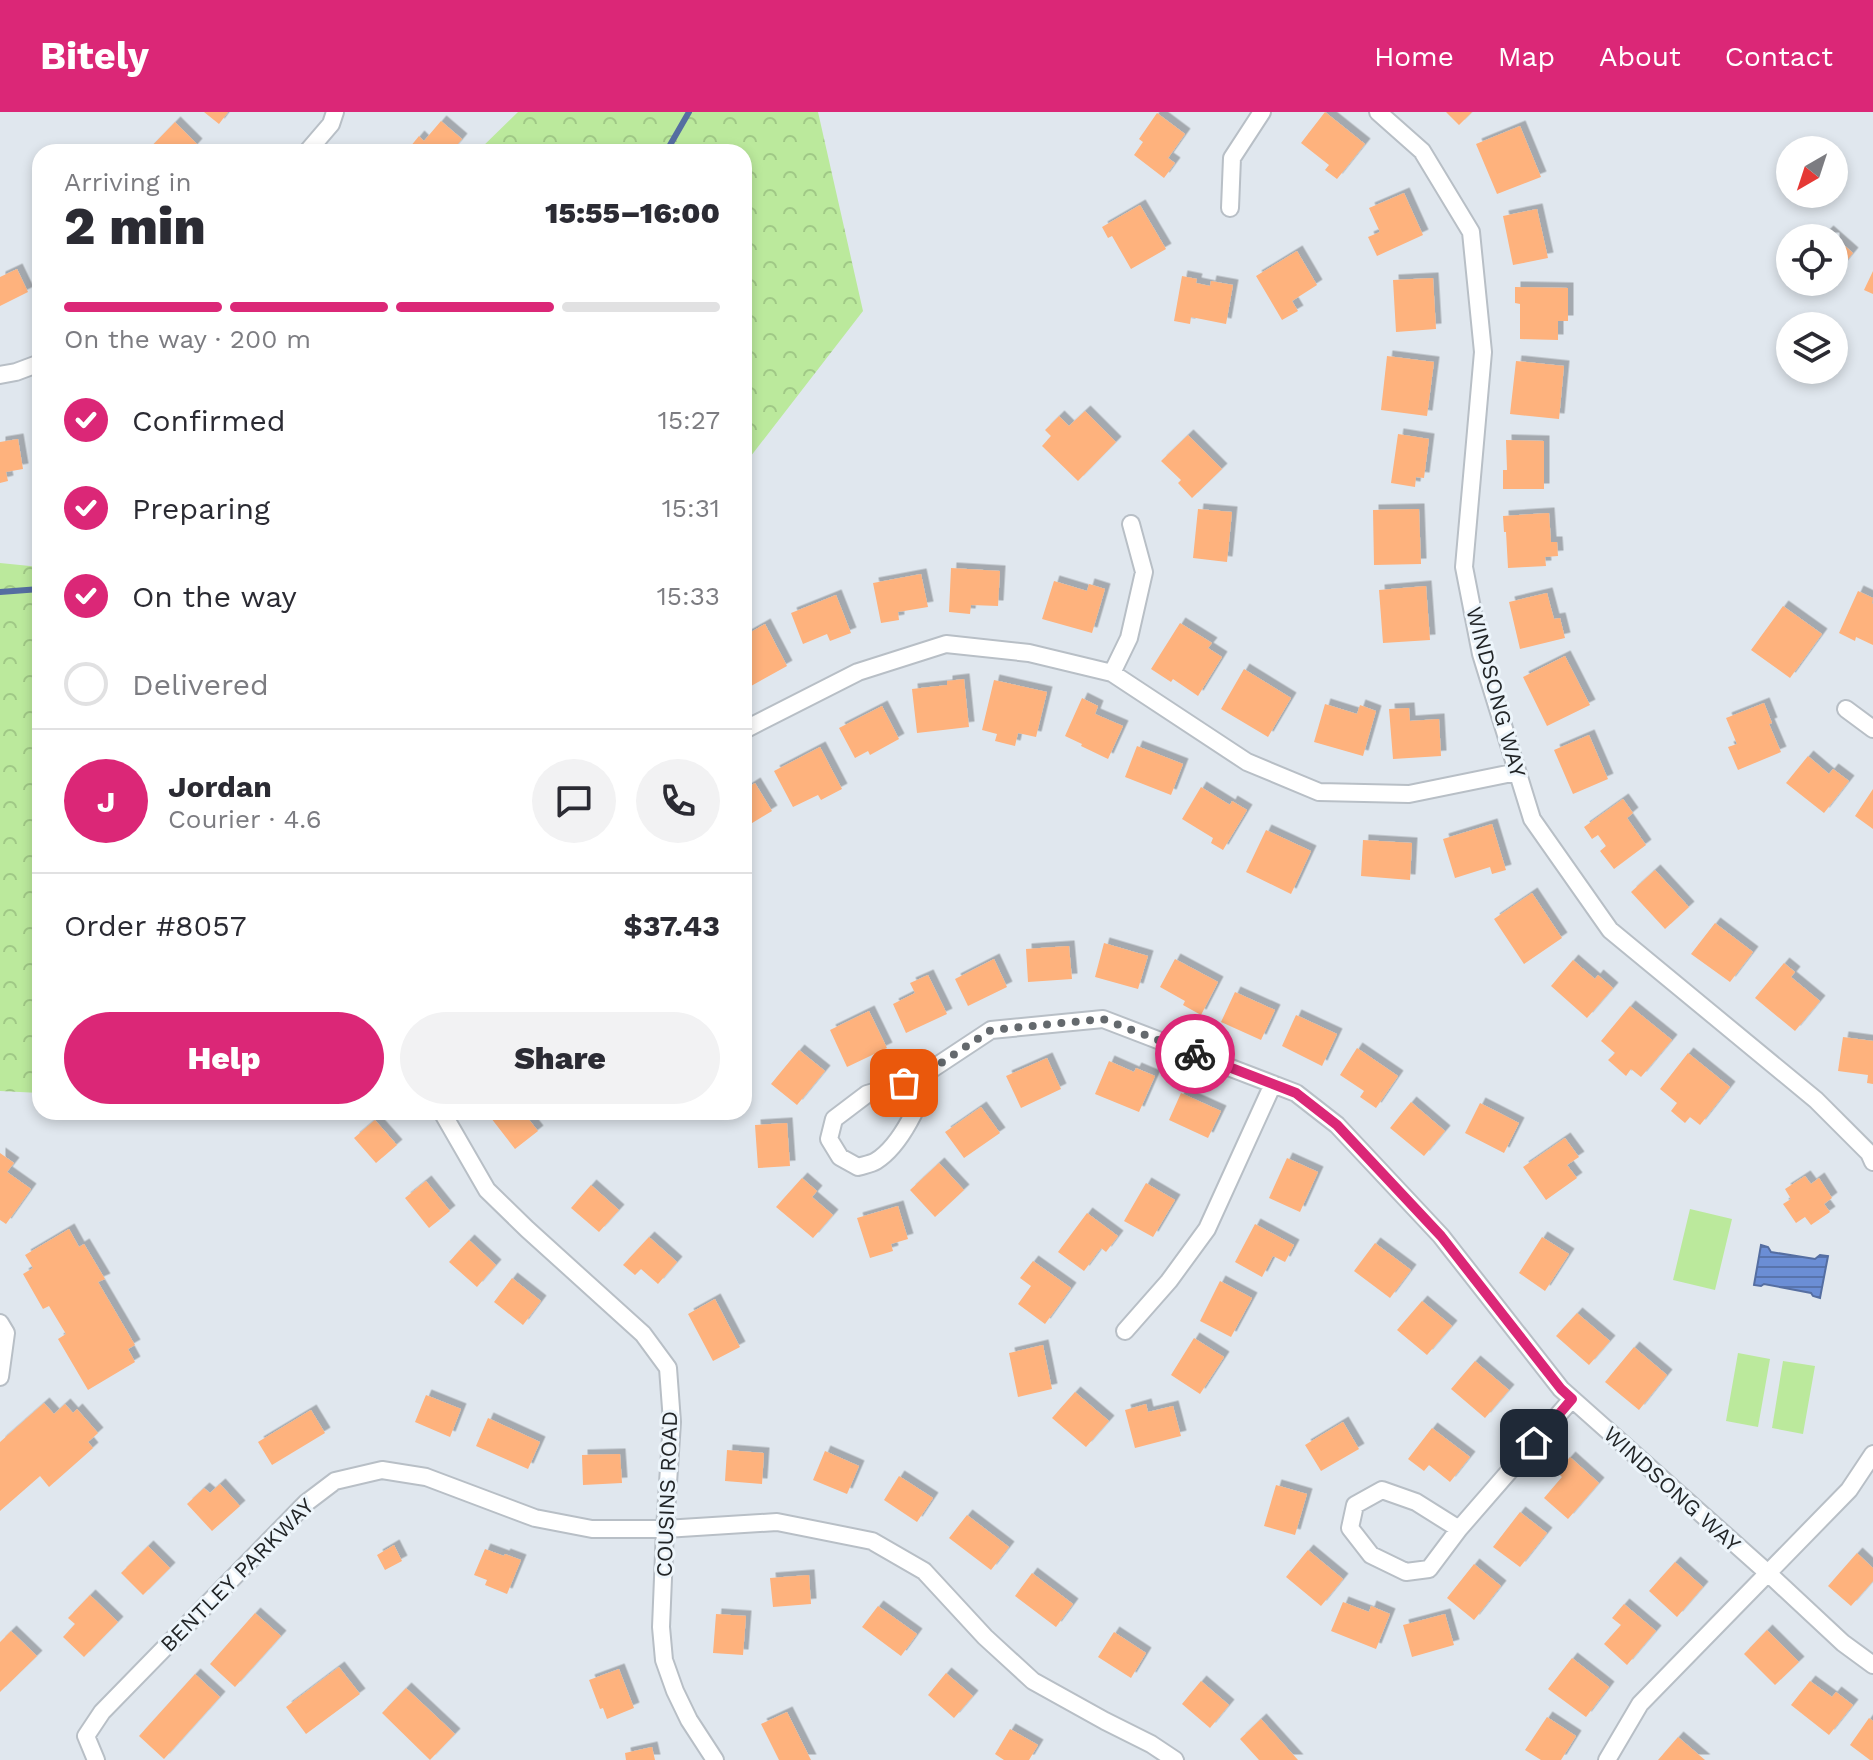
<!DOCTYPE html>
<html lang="en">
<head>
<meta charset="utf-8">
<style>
  :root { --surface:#fff; --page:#f2f2f3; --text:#2b2b33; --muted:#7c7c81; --line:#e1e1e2; --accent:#db2777 }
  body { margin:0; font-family:"Work Sans",sans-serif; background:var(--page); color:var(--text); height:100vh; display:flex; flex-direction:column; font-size:30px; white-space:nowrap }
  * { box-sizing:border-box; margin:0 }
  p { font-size:26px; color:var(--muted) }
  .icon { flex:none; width:44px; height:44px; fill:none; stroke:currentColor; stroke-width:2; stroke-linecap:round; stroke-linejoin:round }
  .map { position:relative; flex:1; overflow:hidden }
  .drawer { position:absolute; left:32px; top:32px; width:720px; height:976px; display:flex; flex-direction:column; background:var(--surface); border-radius:24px; box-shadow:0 4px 12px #0003 }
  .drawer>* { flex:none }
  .needle { width:52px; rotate:219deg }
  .controls { position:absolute; left:1776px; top:24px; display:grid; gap:16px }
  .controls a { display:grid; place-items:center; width:72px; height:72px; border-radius:50%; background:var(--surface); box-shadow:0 4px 12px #0003; font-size:40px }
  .pin { position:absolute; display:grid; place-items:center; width:68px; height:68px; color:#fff; margin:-34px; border-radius:16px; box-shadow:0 4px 12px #0006 }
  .courier { position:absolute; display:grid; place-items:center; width:80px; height:80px; margin:-40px; border:6px solid #db2777; border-radius:50%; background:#fff; color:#222; box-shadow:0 2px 10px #0007 }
  .summary em { font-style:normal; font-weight:800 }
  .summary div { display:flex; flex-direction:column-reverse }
  .summary { display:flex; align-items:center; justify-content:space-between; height:136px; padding:0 32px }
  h1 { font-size:52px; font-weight:800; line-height:60px }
  .bar { display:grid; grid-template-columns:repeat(4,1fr); gap:12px 8px; align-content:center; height:96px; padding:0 32px }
  .bar i { height:10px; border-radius:6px; background:var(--line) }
  .bar .active { background:var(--accent) }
  .bar p { grid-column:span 4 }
  .line { display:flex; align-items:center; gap:20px; padding:0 32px; border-top:2px solid var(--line) }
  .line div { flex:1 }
  .round { display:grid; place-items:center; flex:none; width:84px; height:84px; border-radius:42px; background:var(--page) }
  ol { padding:0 32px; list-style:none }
  li { display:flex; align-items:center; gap:24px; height:88px }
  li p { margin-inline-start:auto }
  li .icon { padding:8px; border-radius:50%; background:var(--accent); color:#fff; stroke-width:4 }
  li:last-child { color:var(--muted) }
  li i { width:44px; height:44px; border:4px solid var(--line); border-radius:50% }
  .primary-button { display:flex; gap:16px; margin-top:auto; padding:16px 32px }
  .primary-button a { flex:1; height:92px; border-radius:48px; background:var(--accent); color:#fff; font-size:32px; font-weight:800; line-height:92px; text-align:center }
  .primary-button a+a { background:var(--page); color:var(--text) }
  header { display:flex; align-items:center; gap:48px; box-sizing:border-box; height:112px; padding:0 40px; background:var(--accent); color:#fff }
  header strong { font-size:38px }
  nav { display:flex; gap:44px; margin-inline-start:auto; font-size:28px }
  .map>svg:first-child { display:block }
  .forest { fill:url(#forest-crowns) }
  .park { fill:#bbe99c }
  .water { fill:url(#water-rules); stroke:#556ea1; stroke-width:2 }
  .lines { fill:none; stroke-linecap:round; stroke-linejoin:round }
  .stream { stroke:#556ea1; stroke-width:6 }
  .building { fill:#feb27d; filter:url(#shadow) }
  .minor-casing { stroke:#b8bfc6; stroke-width:20 }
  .minor { stroke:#fff; stroke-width:16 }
  .done { stroke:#64696d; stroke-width:8; stroke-dasharray:0 14.4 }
  .route { stroke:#db2777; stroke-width:10 }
  .labels { text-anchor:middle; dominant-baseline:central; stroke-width:6; stroke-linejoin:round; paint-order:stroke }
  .street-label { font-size:22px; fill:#222527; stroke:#edf5fb }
</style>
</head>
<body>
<header>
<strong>Bitely</strong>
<nav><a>Home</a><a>Map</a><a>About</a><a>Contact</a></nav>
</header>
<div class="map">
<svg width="1873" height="1648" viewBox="0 0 1873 1648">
  <defs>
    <pattern id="forest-crowns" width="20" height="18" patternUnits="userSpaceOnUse" patternTransform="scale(2)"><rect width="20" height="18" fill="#bbe99c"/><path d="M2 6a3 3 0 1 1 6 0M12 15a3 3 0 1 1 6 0" fill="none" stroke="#a0c886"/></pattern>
    <pattern id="water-rules" width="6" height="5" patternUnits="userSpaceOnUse" patternTransform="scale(2)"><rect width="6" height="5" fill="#6b8ed5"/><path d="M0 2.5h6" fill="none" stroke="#5874ad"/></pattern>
    <filter id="shadow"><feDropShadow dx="5.5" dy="-5.5" stdDeviation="0" flood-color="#0004"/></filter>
  </defs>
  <rect width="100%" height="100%" fill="#e0e7ee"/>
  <path class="forest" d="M518 0H818L863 199 744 353V40H477Z
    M0 451 40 455V981L0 979Z"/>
  <path class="park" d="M1690 1097 1732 1107 1715 1178 1673 1168Z
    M1738 1241 1770 1247 1758 1315 1726 1309Z
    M1783 1249 1815 1254 1803 1322 1772 1316Z"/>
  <path class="water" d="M1761 1133 1768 1135 1771 1140 1815 1147 1820 1143 1828 1144 1820 1186 1813 1184 1811 1181 1764 1172 1761 1174 1754 1173Z"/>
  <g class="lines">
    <path class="stream" d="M666 40 689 0
      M0 480 40 477"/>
  </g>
  <path class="building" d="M204 0H228L219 12Z
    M1325 0 1365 32 1337 67 1325 58 1329 53 1301 31Z
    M1446 0H1472L1459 13Z
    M1157 1 1185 22 1168 46 1175 51 1164 66 1134 43 1143 30 1139 27Z
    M441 9 462 27 451 40H406L419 24 424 29Z
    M175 10 197 32 190 40H146Z
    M1520 14 1541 65 1497 82 1476 32Z
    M1404 81 1423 123 1377 144 1368 125 1380 120 1369 96Z
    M1140 93 1166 137 1131 157 1112 124 1108 126 1102 115Z
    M1537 97 1548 146 1513 153 1503 104Z
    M1828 119 1853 141 1838 159 1834 156V126H1821Z
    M1297 139 1317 173 1292 189 1298 199 1282 208 1256 164Z
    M17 157 28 180 0 194V165Z
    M1873 159V182L1864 178Z
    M1182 164 1197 167 1196 171 1210 174 1211 169 1233 173 1226 212 1191 205 1190 212 1174 209Z
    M1433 166 1436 217 1396 220 1393 168Z
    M1515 175 1568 176V209H1558V228L1520 227V192L1515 191Z
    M1387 244 1434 250 1427 304 1381 298Z
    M1516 249 1564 254 1559 307 1510 302Z
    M1085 299 1116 330 1078 369 1042 334 1051 324 1045 318 1059 304 1069 314Z
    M1398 322 1429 327 1424 366 1416 365 1415 375 1391 371Z
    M1188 323 1222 357 1192 386 1178 371 1181 368 1161 349Z
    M18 327 23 357 6 360 8 369 0 371V330Z
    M1506 328 1544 329V377H1503V358H1507Z
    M1198 397 1232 400 1227 450 1193 446Z
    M1419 397 1421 452 1374 453 1373 398Z
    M1549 401 1551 430H1557L1558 444 1545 445 1546 454 1508 456 1506 420H1504L1503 404Z
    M951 456 1000 459 998 494 971 493 970 502 949 500Z
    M921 462 928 495 898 500 899 508 881 511 873 471Z
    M1054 469 1087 479 1089 472 1105 477 1092 521 1042 507Z
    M1426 474 1430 528 1383 531 1379 478Z
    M1858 479 1873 486 1872 491 1873 492V533L1856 525 1855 529 1839 521Z
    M1547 481 1554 507 1560 506 1565 526 1520 537 1509 490Z
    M836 483 851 521 830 529 827 522 803 532 791 501Z
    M1783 494 1822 522 1790 566 1751 538Z
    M1180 511 1212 531 1208 536 1222 545 1198 584 1173 567 1171 570 1151 557Z
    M765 512 787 554 744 578V524Z
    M1565 544 1590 593 1547 614 1523 565Z
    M1244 557 1291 586 1268 625 1221 597Z
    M964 567 969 615 917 621 912 577 947 573V569Z
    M994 568 1047 580 1036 625 1018 621 1015 634 995 629 997 622 982 618Z
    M1082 586 1098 594 1095 602 1123 614 1108 647 1081 634 1082 632 1065 624Z
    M1764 591 1772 611 1769 612 1781 640 1738 658 1728 635 1737 632 1726 606Z
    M1325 592 1357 602 1360 593 1376 599 1363 644 1314 630Z
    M882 594 899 627 870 643 868 639 855 646 839 616Z
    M1409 596 1410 609 1439 607 1441 644 1393 647 1389 597Z
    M1589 623 1608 667 1573 682 1554 638Z
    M1137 634 1183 652 1171 683 1125 665Z
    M820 635 842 677 821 688 818 683 793 695 774 659Z
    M1808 644 1829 662 1833 657 1849 669 1824 701 1786 671Z
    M755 671 772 699 744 716V678Z
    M1201 675 1230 693 1232 689 1247 698 1223 738 1211 731 1213 726 1182 707Z
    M1873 677V717L1855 704Z
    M1623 687 1633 701 1627 706 1646 733 1614 757 1600 739 1606 734 1598 723 1592 727 1584 715Z
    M1492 712 1506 758 1492 762 1490 755 1455 766 1443 727Z
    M1266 718 1311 739 1291 782 1246 760Z
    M1363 728 1412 731 1410 768 1361 764Z
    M1655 758 1689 795 1665 817 1631 780Z
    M1532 781 1562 826 1524 852 1494 807Z
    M1715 811 1753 840 1730 870 1691 842Z
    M1104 831 1148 844 1138 877 1095 865Z
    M1069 834 1072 867 1028 870 1026 837Z
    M994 847 1007 875 968 894 955 867Z
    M1175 847 1218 870 1201 903 1183 893 1185 889 1160 875Z
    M1573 848 1595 867 1598 863 1613 876 1587 906 1551 874Z
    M1784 851 1795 860 1791 865 1820 889 1795 919 1755 886Z
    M928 863 947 902 906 921 893 892 915 881 910 871Z
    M1235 880 1275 898 1261 928 1221 910Z
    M1630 894 1672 928 1641 965 1631 957 1626 964 1608 948 1615 941 1601 929Z
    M869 899 887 936 847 955 830 918Z
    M1296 903 1337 922 1322 954 1282 934Z
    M1843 925 1873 929V972L1867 971 1868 963 1838 959Z
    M1357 936 1398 964 1376 996 1360 985 1364 979 1340 963Z
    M799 938 825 959 797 993 771 972Z
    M1688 941 1730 975 1700 1013 1690 1005 1685 1011 1671 999 1677 991 1660 977Z
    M1047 946 1061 977 1021 996 1006 964Z
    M1109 949 1134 960 1136 956 1155 964 1139 1000 1095 982Z
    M1181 981 1221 999 1208 1026 1169 1008Z
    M1411 990 1445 1019 1424 1044 1390 1016Z
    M1480 991 1519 1011 1504 1041 1465 1021Z
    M981 995 1000 1021 964 1046 945 1020Z
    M499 1000H523L538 1019 515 1037 491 1006Z
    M375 1008 397 1033 376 1051 354 1026Z
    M787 1011 790 1054 758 1056 755 1013Z
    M1565 1026 1579 1045 1567 1053 1577 1066 1546 1088 1523 1055Z
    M0 1041 14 1051 7 1060 31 1077 6 1112 0 1108Z
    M1287 1046 1318 1060 1300 1100 1269 1086Z
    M939 1051 964 1078 935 1105 910 1078Z
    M1805 1064 1811 1072 1819 1066 1832 1086 1824 1092 1830 1100 1811 1113 1805 1105 1796 1111 1783 1092 1791 1087 1785 1077Z
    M802 1066 817 1079 812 1085 833 1103 813 1126 776 1095Z
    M426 1069 450 1099 429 1116 405 1086Z
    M1146 1071 1175 1088 1153 1125 1124 1109Z
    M591 1073 619 1098 599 1120 571 1096Z
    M898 1094 908 1127 891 1132 893 1139 870 1146 857 1106Z
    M1087 1101 1118 1124 1106 1140 1101 1136 1084 1159 1058 1140Z
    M1255 1112 1294 1133 1285 1150 1273 1144 1262 1165 1235 1150Z
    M69 1117 79 1135 84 1132 105 1167 98 1170 135 1233 128 1237 135 1250 88 1278 58 1227 66 1222 49 1194 43 1197 23 1162 33 1156 25 1143Z
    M649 1125 677 1150 658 1172 641 1157 635 1163 623 1153Z
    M1542 1125 1569 1142 1545 1179 1519 1161Z
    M469 1128 496 1153 477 1175 449 1150Z
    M1375 1131 1411 1158 1390 1186 1354 1159Z
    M1033 1149 1071 1176 1045 1212 1018 1192 1031 1174 1020 1166Z
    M512 1166 541 1189 523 1213 494 1190Z
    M1220 1169 1252 1186 1231 1225 1200 1209Z
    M715 1187 740 1235 713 1249 688 1202Z
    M1422 1189 1452 1214 1427 1243 1397 1218Z
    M1577 1201 1610 1229 1589 1253 1556 1224Z
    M1194 1226 1224 1245 1200 1282 1171 1263Z
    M1043 1233 1052 1277 1018 1285 1009 1241Z
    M1634 1235 1667 1263 1639 1298 1605 1270Z
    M1475 1249 1509 1278 1485 1306 1451 1277Z
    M1075 1280 1109 1309 1086 1335 1052 1306Z
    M426 1283 461 1297 450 1325 415 1310Z
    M44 1291 54 1302 65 1292 73 1301 77 1297 98 1321 88 1330 93 1336 49 1375 40 1364 0 1399V1330Z
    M1146 1292 1148 1300 1173 1294 1181 1324 1135 1336 1125 1298Z
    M311 1298 325 1321 272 1353 258 1330Z
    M488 1306 540 1330 528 1357 476 1334Z
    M1343 1310 1359 1337 1321 1359 1305 1333Z
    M1432 1316 1470 1345 1450 1370 1429 1353 1424 1359 1408 1347Z
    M727 1338 764 1341 762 1372 725 1369Z
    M825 1339 859 1354 847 1382 813 1368Z
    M620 1342 622 1371 583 1373 582 1343Z
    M1570 1345 1599 1371 1568 1407 1544 1386 1562 1365 1557 1360Z
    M899 1364 933 1386 917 1410 884 1388Z
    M220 1372 240 1394 212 1419 187 1392 204 1376 210 1381Z
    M1276 1373 1307 1382 1295 1423 1264 1414Z
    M1520 1400 1547 1421 1520 1455 1493 1435Z
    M967 1403 1009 1435 991 1458 949 1426Z
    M394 1433 402 1449 385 1458 377 1443Z
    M148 1434 170 1456 143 1483 121 1461Z
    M485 1437 504 1444 505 1442 521 1448 507 1482 485 1473 487 1468 474 1463Z
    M1308 1438 1343 1467 1321 1494 1286 1465Z
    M1857 1441 1873 1456V1469L1851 1494 1828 1474Z
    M1675 1450 1703 1475 1677 1505 1649 1479Z
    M1474 1452 1501 1474 1474 1508 1447 1486Z
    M1032 1461 1073 1492 1056 1515 1015 1484Z
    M809 1463 811 1492 773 1495 770 1466Z
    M90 1483 118 1510 84 1545 63 1525 75 1512 68 1506Z
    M1343 1490 1369 1500 1371 1494 1390 1502 1376 1537 1331 1519Z
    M1624 1492 1656 1519 1627 1553 1604 1532 1621 1513 1612 1506Z
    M878 1494 917 1522 901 1544 862 1515Z
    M255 1501 281 1524 235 1575 210 1552Z
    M716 1502 746 1504 743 1543 713 1541Z
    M1445 1502 1454 1533 1412 1545 1403 1513Z
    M1767 1518 1799 1550 1775 1573 1744 1542Z
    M11 1519 37 1544 0 1580V1530Z
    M1114 1520 1146 1541 1131 1566 1098 1545Z
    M1572 1546 1609 1575 1586 1605 1548 1577Z
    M339 1555 360 1582 306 1622 286 1595Z
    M619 1557 634 1596 607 1607 603 1596 600 1597 589 1568Z
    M946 1561 973 1584 954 1606 928 1583Z
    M195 1562 220 1585 164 1647 139 1624Z
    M1201 1569 1229 1593 1210 1616 1182 1592Z
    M1810 1569 1832 1585 1836 1580 1853 1593 1829 1623 1791 1593Z
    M406 1576 455 1622 430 1648 382 1601Z
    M787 1600 811 1648H779L761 1612Z
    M1547 1605 1576 1624 1561 1648H1541L1525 1638Z
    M1869 1606 1873 1609V1648H1870L1850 1633Z
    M1261 1607 1298 1648H1259L1240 1627Z
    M1010 1617 1038 1633 1029 1648H1004L995 1642Z
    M1678 1625 1705 1648H1658Z
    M652 1635 655 1648H626L625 1641Z"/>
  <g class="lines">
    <defs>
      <path id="minor" d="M1378 0 1422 39 1471 120 1483 240 1464 455 1481 542 1532 707 1610 818 1816 988 1869 1041 1873 1050
        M307 40 331 12 335 0
        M1230 96 1232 46 1262 0
        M0 263 16 260 40 251
        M1112 561 1129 526 1144 460 1131 412
        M1846 597 1873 617
        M744 618 858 560 946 532 1029 541 1112 561 1247 650 1319 680 1409 682 1517 660
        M926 961C924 988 900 1034 876 1049 871 1052 864 1053 858 1055L840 1045 829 1027 834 1007 867 982 904 971 926 961 991 918 1103 907 1296 981 1337 1013 1441 1124 1561 1277 1769 1462 1843 1531 1873 1553
        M442 1000 487 1078 527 1117 643 1222 668 1256 672 1310 665 1417 661 1515 664 1548 675 1579 689 1608 715 1648
        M0 1211 6 1221 0 1265
        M1125 1219 1169 1169 1207 1117 1273 972
        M1459 1417 1429 1457 1406 1460 1371 1443 1350 1416 1355 1393 1382 1378 1416 1390 1459 1417 1572 1287
        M96 1648 86 1624 102 1600 306 1391 335 1369 382 1358 426 1365 535 1406 592 1417H665L777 1410 872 1429 924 1459 985 1525 1033 1569 1105 1609 1151 1632 1175 1648
        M1607 1648 1640 1592 1849 1378 1873 1342"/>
    </defs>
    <use href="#minor" class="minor-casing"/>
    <use href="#minor" class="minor"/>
  </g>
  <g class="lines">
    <path class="done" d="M904 971 926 961 991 918 1103 907 1195 942"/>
    <path class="route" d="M1195 942 1296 981 1337 1013 1441 1124 1561 1277 1572 1287 1534 1331"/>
  </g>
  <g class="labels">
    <g class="street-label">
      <text transform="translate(1496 580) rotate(75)">WINDSONG WAY</text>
      <text transform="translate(1672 1377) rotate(42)">WINDSONG WAY</text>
      <text transform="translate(667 1382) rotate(-88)">COUSINS ROAD</text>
      <text transform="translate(237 1463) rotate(-45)">BENTLEY PARKWAY</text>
    </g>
  </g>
</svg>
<div class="controls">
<a><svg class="needle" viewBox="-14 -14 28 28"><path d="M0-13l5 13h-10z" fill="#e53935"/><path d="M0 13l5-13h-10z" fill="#7c7c81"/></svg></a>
<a><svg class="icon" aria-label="locate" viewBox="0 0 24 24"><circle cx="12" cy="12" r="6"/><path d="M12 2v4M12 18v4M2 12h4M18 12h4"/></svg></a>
<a><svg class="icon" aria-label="layers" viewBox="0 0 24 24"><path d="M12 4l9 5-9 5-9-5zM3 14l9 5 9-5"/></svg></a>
</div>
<div class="pin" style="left:904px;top:971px;background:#ea580c"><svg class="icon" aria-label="bag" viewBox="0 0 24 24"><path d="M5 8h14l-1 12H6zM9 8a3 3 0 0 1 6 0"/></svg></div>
<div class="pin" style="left:1534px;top:1331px;background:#1f2937"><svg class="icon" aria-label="home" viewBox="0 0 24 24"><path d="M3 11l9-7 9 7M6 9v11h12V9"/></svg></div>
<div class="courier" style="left:1195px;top:942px"><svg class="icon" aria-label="bike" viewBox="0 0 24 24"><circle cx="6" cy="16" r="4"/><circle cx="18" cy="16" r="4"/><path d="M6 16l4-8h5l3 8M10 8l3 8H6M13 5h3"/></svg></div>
<section class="drawer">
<div class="summary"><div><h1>2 min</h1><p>Arriving in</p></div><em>15:55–16:00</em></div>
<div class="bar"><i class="active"></i><i class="active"></i><i class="active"></i><i></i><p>On the way · 200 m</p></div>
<ol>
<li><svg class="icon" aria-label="check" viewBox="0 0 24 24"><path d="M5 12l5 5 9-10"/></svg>Confirmed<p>15:27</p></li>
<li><svg class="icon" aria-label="check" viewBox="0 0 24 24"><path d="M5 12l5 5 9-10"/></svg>Preparing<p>15:31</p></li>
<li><svg class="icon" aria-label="check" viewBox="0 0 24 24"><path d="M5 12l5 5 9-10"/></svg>On the way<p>15:33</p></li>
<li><i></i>Delivered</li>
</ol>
<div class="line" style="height:144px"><b class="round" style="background:var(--accent);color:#fff">J</b><div><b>Jordan</b><p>Courier · 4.6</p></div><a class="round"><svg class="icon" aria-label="chat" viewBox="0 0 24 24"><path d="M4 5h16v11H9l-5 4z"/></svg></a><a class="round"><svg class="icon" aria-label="phone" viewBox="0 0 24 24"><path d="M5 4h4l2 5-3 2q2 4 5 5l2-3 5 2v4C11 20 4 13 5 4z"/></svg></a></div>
<div class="line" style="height:104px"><div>Order #8057</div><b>$37.43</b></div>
<div class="primary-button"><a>Help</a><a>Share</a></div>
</section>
</div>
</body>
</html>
